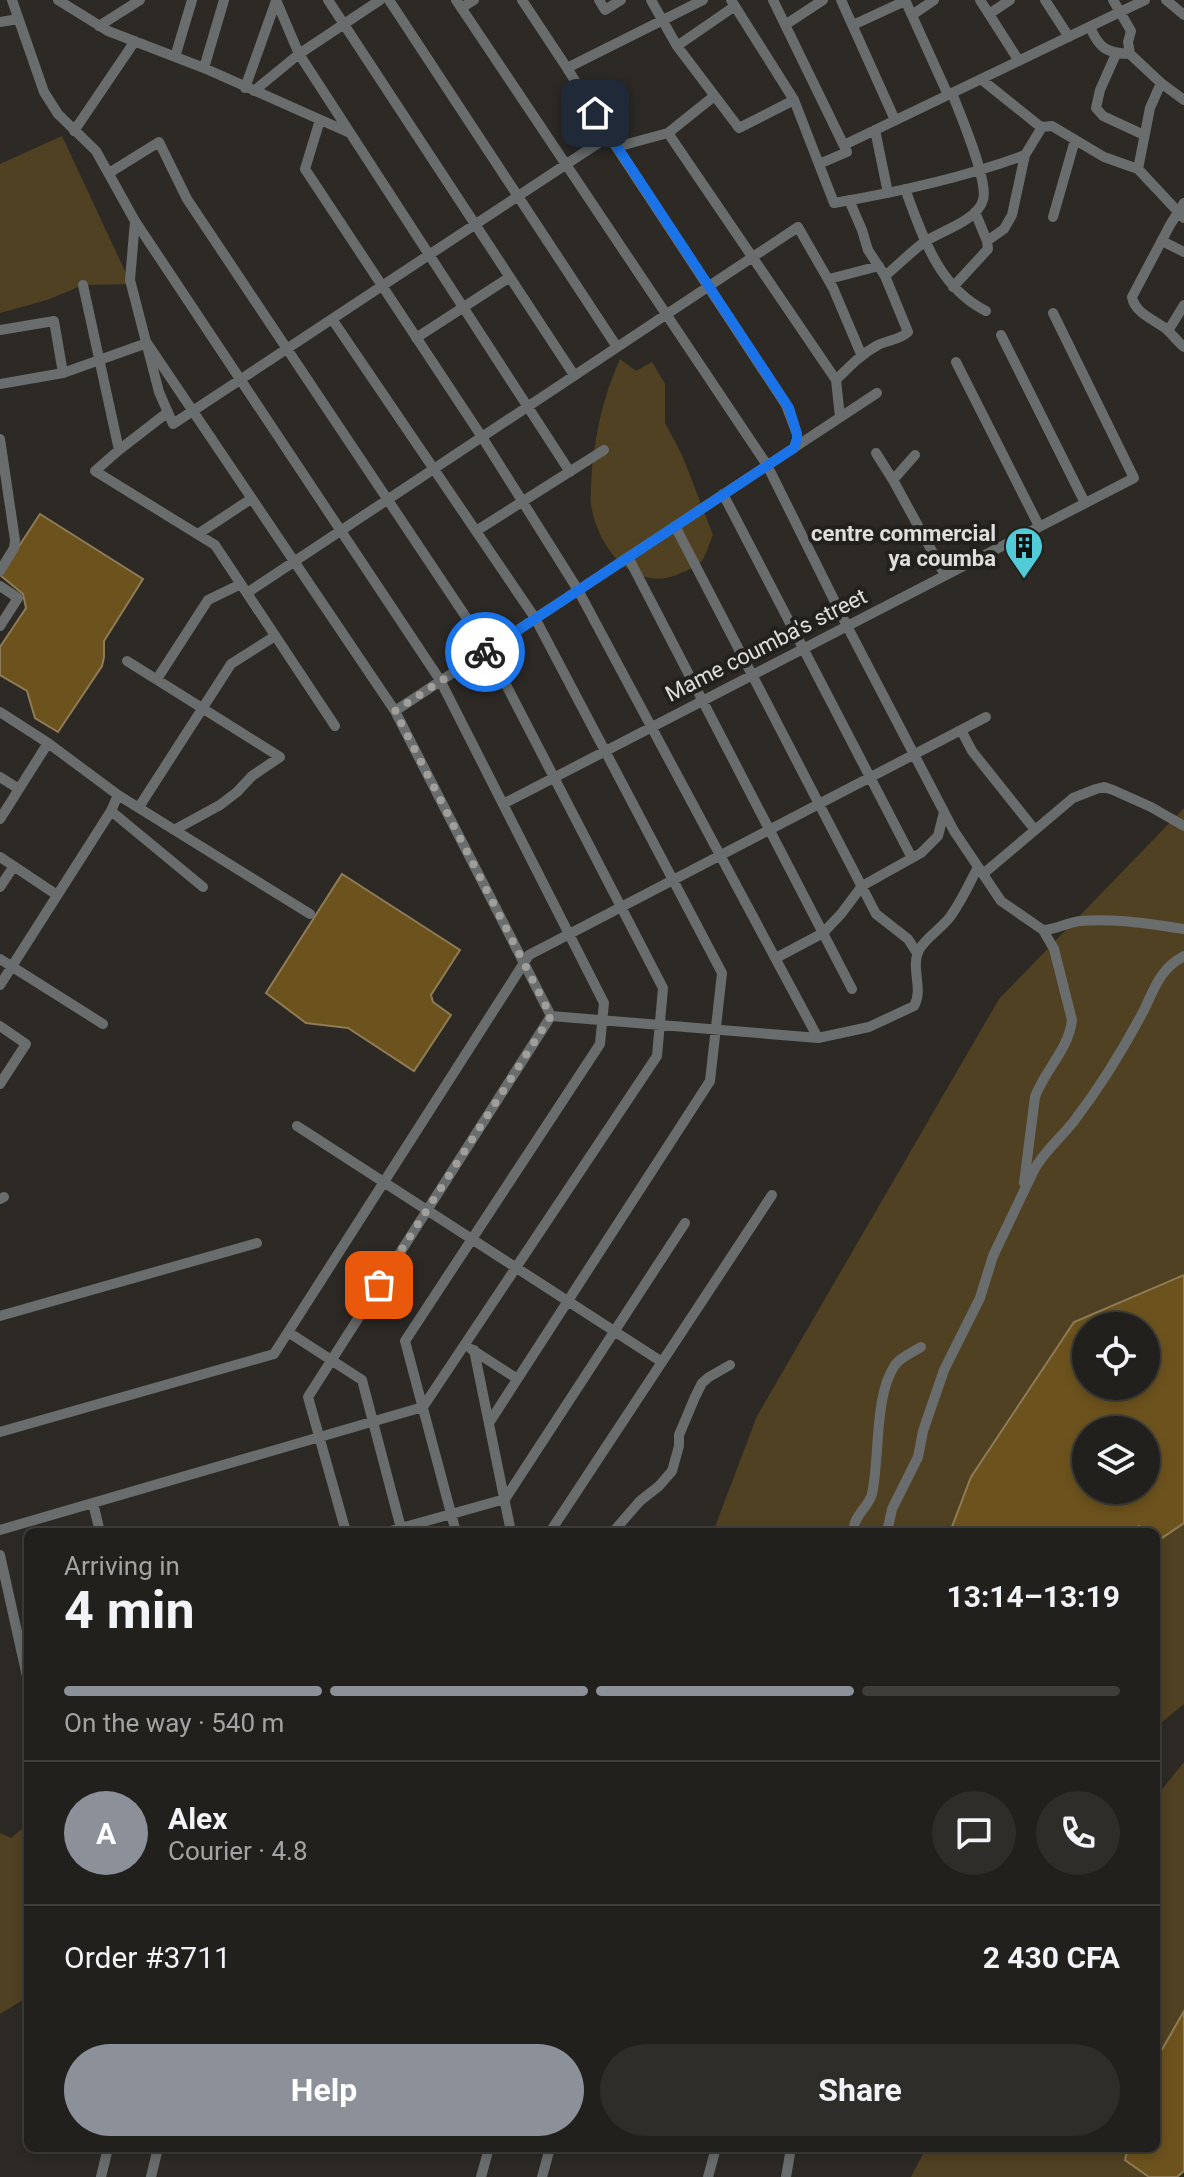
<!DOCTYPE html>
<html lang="en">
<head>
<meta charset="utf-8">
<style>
  :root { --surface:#22201c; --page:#2e2d29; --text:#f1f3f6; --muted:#a2a3a3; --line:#3f3e3b; --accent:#8c9099 }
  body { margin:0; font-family:Roboto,sans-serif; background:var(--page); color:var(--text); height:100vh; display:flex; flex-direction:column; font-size:30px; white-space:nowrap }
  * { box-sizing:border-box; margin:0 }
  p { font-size:26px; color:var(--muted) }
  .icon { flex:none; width:44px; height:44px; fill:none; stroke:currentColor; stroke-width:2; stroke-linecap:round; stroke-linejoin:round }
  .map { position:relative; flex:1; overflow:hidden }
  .drawer { position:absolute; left:24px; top:1528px; width:1136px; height:624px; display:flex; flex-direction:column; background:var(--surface); border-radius:12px; box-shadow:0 4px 12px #0003,0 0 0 2px var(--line) }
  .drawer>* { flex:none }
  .fabs { position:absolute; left:1072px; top:1312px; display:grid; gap:16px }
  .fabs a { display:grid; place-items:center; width:88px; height:88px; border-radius:50%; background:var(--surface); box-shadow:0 4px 12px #0003,0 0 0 2px var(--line); font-size:40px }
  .pin { position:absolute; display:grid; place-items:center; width:68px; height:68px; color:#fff; margin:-34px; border-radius:16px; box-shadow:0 4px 12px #0006 }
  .courier { position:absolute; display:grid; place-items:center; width:80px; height:80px; margin:-40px; border:6px solid #1a73e8; border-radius:50%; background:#fff; color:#222; box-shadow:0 2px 10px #0007 }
  .headline em { font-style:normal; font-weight:700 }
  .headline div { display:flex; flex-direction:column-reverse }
  .headline { display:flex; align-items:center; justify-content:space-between; height:136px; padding:0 40px }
  h1 { font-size:52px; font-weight:700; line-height:60px }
  .bar { display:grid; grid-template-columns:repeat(4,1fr); gap:12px 8px; align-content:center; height:96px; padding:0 40px }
  .bar i { height:10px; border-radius:6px; background:var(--line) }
  .bar .current { background:var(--accent) }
  .bar p { grid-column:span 4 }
  .line { display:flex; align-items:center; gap:20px; padding:0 40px; border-top:2px solid var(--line) }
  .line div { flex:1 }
  .round { display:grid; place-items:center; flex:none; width:84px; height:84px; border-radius:42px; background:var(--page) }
  .button { display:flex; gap:16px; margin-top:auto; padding:16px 40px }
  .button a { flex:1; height:92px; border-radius:48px; background:var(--accent); color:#fff; font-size:32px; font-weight:700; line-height:92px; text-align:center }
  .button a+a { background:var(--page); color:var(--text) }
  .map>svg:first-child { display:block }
  .green { fill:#514123; fill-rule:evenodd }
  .water { fill:#6c521d; stroke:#8f7c56; stroke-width:2; fill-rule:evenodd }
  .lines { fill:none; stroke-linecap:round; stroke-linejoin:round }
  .street { stroke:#6a6d6d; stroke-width:10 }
  .done { stroke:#a19f9c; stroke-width:8; stroke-dasharray:0 14.4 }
  .route { stroke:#1a73e8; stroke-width:10 }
  .labels { text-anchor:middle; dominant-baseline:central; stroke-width:8; stroke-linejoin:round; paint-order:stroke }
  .poi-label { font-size:22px; font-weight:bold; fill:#e0dedc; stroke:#23211d; text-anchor:end }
  .street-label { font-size:22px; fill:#e0dedc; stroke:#23211d }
</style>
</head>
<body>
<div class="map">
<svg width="1184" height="2177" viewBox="0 0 1184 2177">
  <rect width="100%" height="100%" fill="#2d2a26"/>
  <path class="green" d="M62 136 131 284 83 285 47 300 0 313V164Z
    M620 359 636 371 652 362 665 384V423L682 455 713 535C709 543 706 557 700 563 696 567 688 570 683 572 638 596 600 551 592 510 590 502 591 493 591 485 593 442 602 399 620 359Z
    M1184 808V1704L1156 1727V1532H713L757 1416 999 999ZM1086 1326H1146V1386H1086ZM1086 1430H1146V1490H1086Z
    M1184 1762V2011L1156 2060V1797Z
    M28 1824V1997L0 2014V1833L11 1838Z
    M926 2148H1128L1126 2160 1149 2177H911Z"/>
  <path class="water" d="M40 514 143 579 104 641V657L102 666 58 732 35 718 27 691 0 675V647L26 608 23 594 0 575Z
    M342 874 460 950 431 995 433 1002 451 1015 414 1071 348 1028 306 1023 266 993Z
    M1184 1275V1523L1156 1542V1532H1143L1139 1526 1129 1532H950L971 1477 1074 1322ZM1146 1326V1386H1086V1326ZM1146 1430V1490H1086V1430Z
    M1184 2011V2171L1177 2177H1149L1125 2160 1128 2148H1156V2060Z"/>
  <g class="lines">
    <path class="street" d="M12 0 44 92 58 114 96 151 135 221 440 680 604 1003 600 1044 405 1341 456 1532
      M58 0 108 31 204 68 350 133
      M276 0 299 54 570 472
      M328 0 574 375
      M389 0 617 347
      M456 0 767 465 847 626 954 831 1001 901 1043 930C1056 930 1068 922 1080 921 1115 918 1150 924 1184 929
      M522 0 567 68 609 136 786 405 797 434V439L794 448
      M599 0 605 10 621 0
      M651 0 677 46 739 128 794 100
      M731 0 794 100 834 203C899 192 963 178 1025 155
      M773 0 847 152 819 164
      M841 0 895 120
      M905 0 948 95
      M980 0 1019 61
      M1045 0 1069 37
      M1113 0 1131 31 1128 42 1130 54
      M1166 0 1184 15
      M461 8 474 0
      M989 14 1010 0
      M912 15 934 0
      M0 22 18 19
      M785 25 823 0
      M853 25 905 1
      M99 26 140 0
      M1090 27C1099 48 1106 53 1130 54L1161 83 1184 100
      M677 46 735 6
      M1116 54 1100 90 1096 108 1103 116 1144 135
      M175 57 192 0
      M204 68 224 0
      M567 68 703 0
      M981 79 1037 124 1042 127 1052 126 1104 157 1138 169
      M1161 83 1150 108 1138 169 1184 218
      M245 88 276 1
      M254 91 299 54 380 0
      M320 120 305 169 482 437 578 590 818 1038
      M875 130 888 193
      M74 131 135 41
      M668 133 836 380 840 417
      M844 145 1145 0
      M616 147 668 133 713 97
      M905 189C923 236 937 286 986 311
      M1184 203 1170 225 1132 297C1135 313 1153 319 1165 328 1172 334 1177 341 1184 347
      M1053 217 1075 140
      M135 221 130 280 159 392 173 424 609 136
      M987 241 1004 229 1012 215 1025 155 1042 127
      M1162 241 1184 252
      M885 276C898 265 910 253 923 243 940 231 977 221 983 200 989 181 960 114 952 93
      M829 279 879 266
      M83 285 119 450
      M953 287 988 249 987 241 975 212
      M332 319 535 618 722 973 710 1081 489 1423
      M0 330 54 321 63 373
      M1168 331 1184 305
      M1001 335 1085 503
      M416 338 510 277
      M956 362 1039 526
      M836 380C849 367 861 354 878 345 888 340 900 340 908 332L885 276 868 250 862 230 849 200
      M0 384 63 373 147 343 395 711 551 1016
      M168 412 119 450 95 471 215 545 335 726
      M0 439 15 540 14 548 0 571
      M876 453 893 480 945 575
      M893 480 915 455
      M723 494 912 858
      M675 526 876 914 908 939 917 953
      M476 531 604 450
      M198 534 251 499
      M628 557 852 989
      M0 586 18 598 0 626
      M247 593 798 227 833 288 861 354
      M127 661 280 757 252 776 237 792 220 805 176 829
      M157 679 208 600 241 584
      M395 711 877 393
      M0 712 48 743 118 795 310 914
      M961 730 972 751 1035 830
      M0 777 19 789
      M503 804 1134 478 1053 313
      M139 807 231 664 275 636
      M111 811 203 887
      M0 819 48 743
      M0 857 57 895
      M983 874 1073 798 1096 789 1104 787 1113 790 1151 807 1184 826
      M0 887 14 866
      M776 958 823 933 841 914 862 886 921 853 938 836 944 812
      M0 959 103 1024
      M0 985 111 811 118 795
      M551 1016 818 1038 869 1027 914 1006C924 989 910 968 919 950 926 937 941 929 950 917 961 902 969 884 978 867
      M0 1026 26 1044 0 1084
      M297 1126 662 1362
      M1024 1183 1035 1097C1044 1071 1069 1049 1072 1020L1054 949 1043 930
      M0 1199 4 1197
      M0 1316 257 1243
      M288 1332 362 1380 402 1532
      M471 1349 516 1378
      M474 1350 511 1532
      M0 1432 274 1354 529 955 986 717
      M93 1503 100 1532
      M0 1530 423 1407 657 1056 663 988 488 650 187 199 159 142 109 173
      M346 1532 308 1397 551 1016
      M387 1532 505 1499 685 1223
      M550 1532 772 1195
      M613 1532 640 1501 659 1486 672 1471 679 1446V1435L695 1397 702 1383 709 1377 730 1365
      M854 1532C852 1517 868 1508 872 1494 880 1458 874 1395 895 1365 901 1357 913 1352 921 1347
      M887 1532 892 1509 918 1457 923 1431 944 1370 980 1298 993 1256 1034 1170C1044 1151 1061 1138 1074 1121 1100 1087 1124 1048 1144 1010 1155 987 1160 969 1184 956
      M0 1555 28 1681
      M101 2177 108 2148
      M151 2177 158 2148
      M481 2177 489 2148
      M542 2177 550 2148
      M708 2177 716 2148
      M786 2177 791 2148"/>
  </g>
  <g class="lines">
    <path class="done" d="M379 1285 551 1016 395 711 485 652"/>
    <path class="route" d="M485 652 794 448 797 439V434L789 408 595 113"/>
  </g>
  <defs>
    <symbol id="building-pin" viewBox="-11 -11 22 30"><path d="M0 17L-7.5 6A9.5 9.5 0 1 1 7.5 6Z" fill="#52cbd9" stroke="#23211d"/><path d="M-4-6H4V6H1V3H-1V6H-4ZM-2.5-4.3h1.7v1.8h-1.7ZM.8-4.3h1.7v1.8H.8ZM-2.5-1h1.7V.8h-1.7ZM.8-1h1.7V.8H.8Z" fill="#111"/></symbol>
  </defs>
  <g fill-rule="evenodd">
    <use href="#building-pin" x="1002" y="524" width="44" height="60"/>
  </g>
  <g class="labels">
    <g class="poi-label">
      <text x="996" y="533">centre commercial<tspan x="996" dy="25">ya coumba</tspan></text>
    </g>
    <g class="street-label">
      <text transform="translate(766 645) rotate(-27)">Mame coumba's street</text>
    </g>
  </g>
</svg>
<div class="fabs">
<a><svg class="icon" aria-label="locate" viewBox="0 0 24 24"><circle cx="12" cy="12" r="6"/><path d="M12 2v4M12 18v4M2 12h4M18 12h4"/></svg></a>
<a><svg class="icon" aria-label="layers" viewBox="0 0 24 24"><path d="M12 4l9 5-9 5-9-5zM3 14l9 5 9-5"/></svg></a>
</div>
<div class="pin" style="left:379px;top:1285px;background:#ea580c"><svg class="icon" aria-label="bag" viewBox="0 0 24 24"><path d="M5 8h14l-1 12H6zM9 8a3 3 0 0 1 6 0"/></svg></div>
<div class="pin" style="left:595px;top:113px;background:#1f2937"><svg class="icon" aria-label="home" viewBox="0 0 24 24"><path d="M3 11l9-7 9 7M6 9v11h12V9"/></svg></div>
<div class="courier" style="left:485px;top:652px"><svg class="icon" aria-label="bike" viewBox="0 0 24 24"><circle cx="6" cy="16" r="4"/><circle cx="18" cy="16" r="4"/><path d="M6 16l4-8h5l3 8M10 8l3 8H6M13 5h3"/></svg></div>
<section class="drawer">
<div class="headline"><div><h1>4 min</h1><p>Arriving in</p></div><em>13:14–13:19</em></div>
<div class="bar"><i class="current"></i><i class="current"></i><i class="current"></i><i></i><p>On the way · 540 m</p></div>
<div class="line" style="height:144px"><b class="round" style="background:var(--accent);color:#fff">A</b><div><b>Alex</b><p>Courier · 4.8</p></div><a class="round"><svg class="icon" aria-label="chat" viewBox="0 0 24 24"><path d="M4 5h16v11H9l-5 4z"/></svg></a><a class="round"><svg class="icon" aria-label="phone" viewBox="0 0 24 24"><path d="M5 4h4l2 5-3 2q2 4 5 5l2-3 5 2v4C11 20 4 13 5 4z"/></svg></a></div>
<div class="line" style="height:104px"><div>Order #3711</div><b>2 430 CFA</b></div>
<div class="button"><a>Help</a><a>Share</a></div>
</section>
</div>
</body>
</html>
